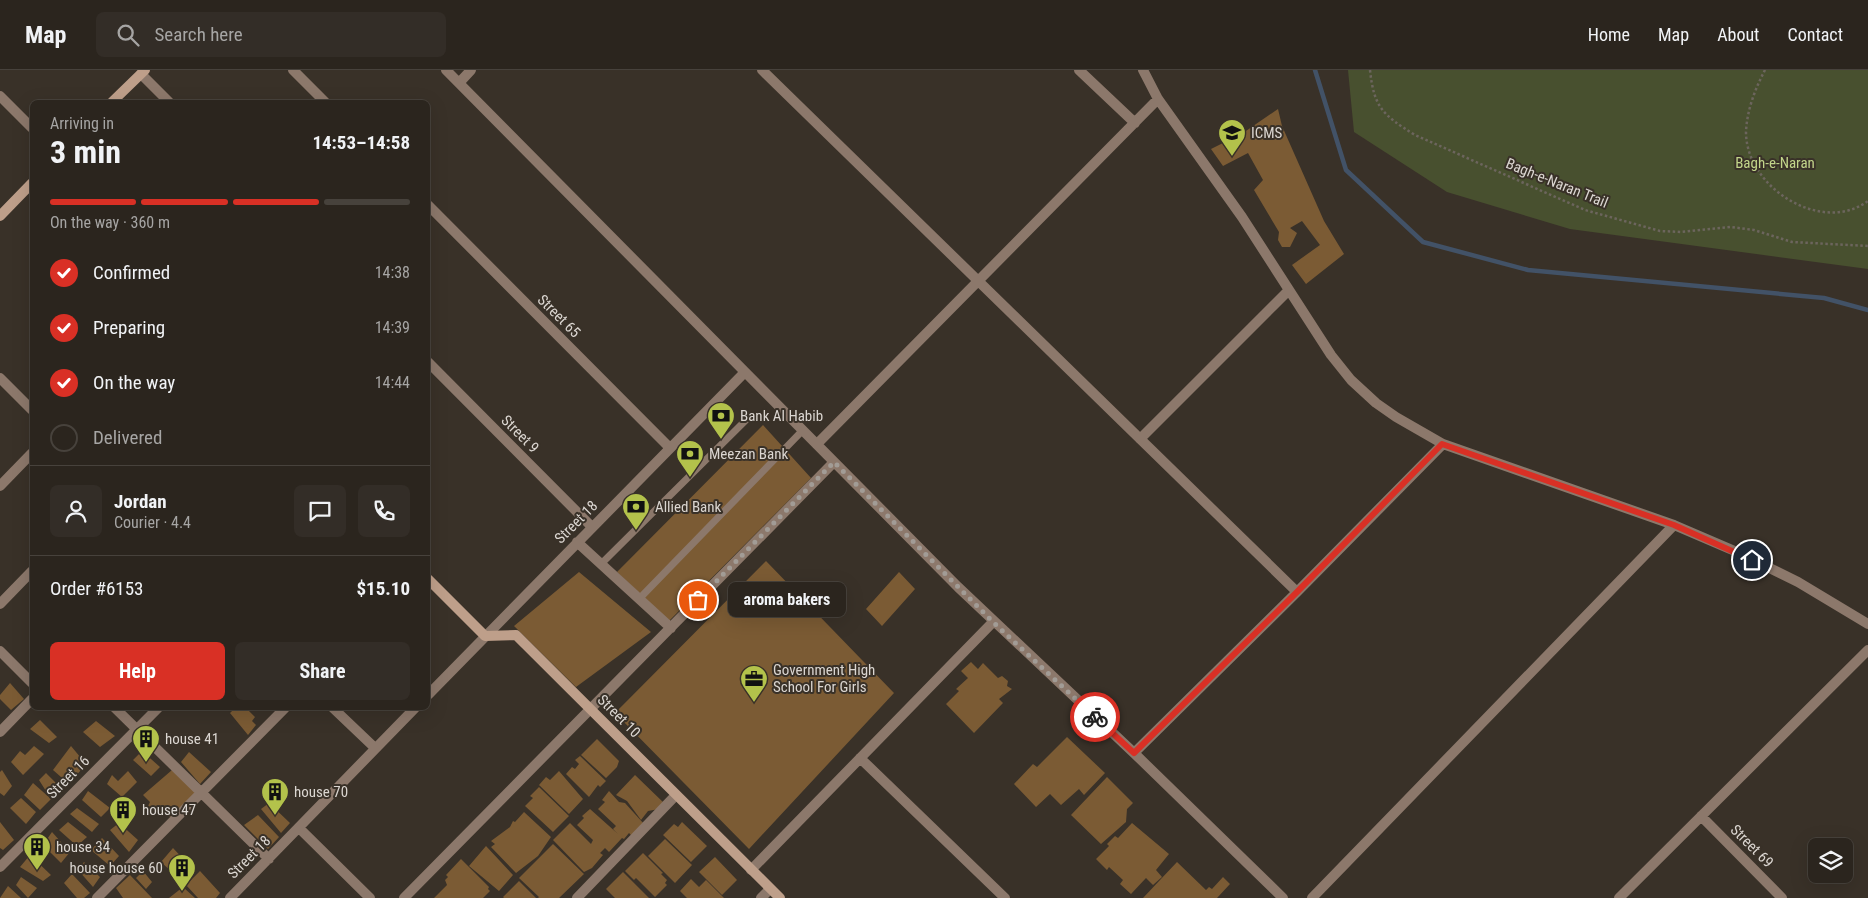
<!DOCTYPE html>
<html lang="en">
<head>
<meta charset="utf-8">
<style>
  :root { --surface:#2b251e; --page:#332d27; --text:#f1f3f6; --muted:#a6a5a4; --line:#47423c; --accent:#d93025 }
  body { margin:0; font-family:"Roboto Condensed",sans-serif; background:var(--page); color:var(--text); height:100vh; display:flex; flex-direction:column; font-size:19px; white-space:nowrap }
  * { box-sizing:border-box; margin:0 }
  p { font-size:16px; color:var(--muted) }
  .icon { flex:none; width:28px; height:28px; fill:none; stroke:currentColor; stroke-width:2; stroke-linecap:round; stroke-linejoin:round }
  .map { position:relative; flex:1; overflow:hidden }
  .details { position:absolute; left:30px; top:30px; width:400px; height:610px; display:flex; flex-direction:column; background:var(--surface); border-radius:8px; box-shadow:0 5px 20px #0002,0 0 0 1px var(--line) }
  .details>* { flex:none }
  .tools { position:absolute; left:1808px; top:768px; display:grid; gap:10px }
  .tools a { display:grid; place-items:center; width:45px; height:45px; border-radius:8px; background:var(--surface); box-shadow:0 5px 20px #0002,0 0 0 1px var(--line); font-size:25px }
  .pin { position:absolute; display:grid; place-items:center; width:42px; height:42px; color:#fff; margin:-21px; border:2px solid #fff; border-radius:50%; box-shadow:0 1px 5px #0007 }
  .courier { position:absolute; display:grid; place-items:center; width:50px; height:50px; margin:-25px; border:4px solid #d93025; border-radius:50%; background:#fff; color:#222; box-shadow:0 1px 6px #0007 }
  .bubble { position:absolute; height:35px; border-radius:8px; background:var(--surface); box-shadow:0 5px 20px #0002,0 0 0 1px var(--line); font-size:16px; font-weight:700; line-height:35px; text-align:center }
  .head em { font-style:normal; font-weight:700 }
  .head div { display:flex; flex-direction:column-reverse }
  .head { display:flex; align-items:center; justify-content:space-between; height:85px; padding:0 20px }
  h1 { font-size:32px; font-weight:700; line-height:38px }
  .bar { display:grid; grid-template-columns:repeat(4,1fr); gap:8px 5px; align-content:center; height:60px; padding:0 20px }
  .bar i { height:6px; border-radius:4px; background:var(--line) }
  .bar .selected { background:var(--accent) }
  .bar p { grid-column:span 4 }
  .line { display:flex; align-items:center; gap:12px; padding:0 20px; border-top:1px solid var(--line) }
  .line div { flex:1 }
  .round { display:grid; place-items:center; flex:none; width:52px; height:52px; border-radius:8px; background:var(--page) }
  ol { padding:0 20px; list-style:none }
  li { display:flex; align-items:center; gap:15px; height:55px }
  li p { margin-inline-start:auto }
  li .icon { padding:5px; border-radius:50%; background:var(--accent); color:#fff; stroke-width:4 }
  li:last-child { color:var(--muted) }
  li i { width:28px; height:28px; border:2px solid var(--line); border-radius:50% }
  .button { display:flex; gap:10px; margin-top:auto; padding:10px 20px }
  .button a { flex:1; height:58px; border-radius:8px; background:var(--accent); color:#fff; font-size:20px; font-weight:700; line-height:58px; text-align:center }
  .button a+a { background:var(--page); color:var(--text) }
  header { display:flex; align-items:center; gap:30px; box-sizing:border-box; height:70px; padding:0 25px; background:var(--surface); border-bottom:1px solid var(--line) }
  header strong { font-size:24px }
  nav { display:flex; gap:28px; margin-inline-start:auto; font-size:18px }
  .search { width:350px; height:45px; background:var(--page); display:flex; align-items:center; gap:12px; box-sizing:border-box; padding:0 18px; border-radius:8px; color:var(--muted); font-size:19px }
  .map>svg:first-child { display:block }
  .green { fill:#48502f }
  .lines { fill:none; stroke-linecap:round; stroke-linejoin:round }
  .stream { stroke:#425267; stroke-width:4.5 }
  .building { fill:#7b5b34 }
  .path { stroke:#6c655d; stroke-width:2.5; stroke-dasharray:2.5 2.5; stroke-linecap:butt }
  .lane { stroke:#8c786b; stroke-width:7 }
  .street { stroke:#8c786b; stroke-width:10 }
  .secondary { stroke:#be9f8a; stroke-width:10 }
  .done { stroke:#a29c96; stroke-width:5; stroke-dasharray:0 9 }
  .route { stroke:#d93025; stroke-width:6 }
  .labels { text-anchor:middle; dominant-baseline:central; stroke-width:4; stroke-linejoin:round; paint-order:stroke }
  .poi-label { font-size:15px; fill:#dbd6d1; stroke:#393128; text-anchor:start }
  .park-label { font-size:15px; fill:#c2d58a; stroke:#393128 }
  .street-label { font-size:15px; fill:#dbd6d1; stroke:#393128 }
</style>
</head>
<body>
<header>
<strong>Map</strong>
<div class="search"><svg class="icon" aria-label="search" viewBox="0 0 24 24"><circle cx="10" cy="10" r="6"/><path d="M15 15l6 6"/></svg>Search here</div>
<nav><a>Home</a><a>Map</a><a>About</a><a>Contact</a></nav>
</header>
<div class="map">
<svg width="1868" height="828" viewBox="0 0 1868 828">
  <rect width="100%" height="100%" fill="#393128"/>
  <path class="green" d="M1348 0H1868V199L1570 159 1447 122 1354 62Z"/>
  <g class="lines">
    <path class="stream" d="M1315 0 1346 100 1423 172 1528 200 1824 228 1868 240"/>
  </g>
  <path class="building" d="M1278 39 1282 56 1324 151 1344 184 1306 214 1292 195 1320 175 1302 151 1290 158 1297 163 1290 177H1282L1278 170 1279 162 1254 120 1263 110 1248 83 1223 96 1211 79 1243 63Z
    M763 355 811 408 669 551 617 502Z
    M766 491 894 623 749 779 615 643Z
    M579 502 651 562 576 617 514 556Z
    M899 502 915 519 882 556 866 539Z
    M971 592 978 599 983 593 998 608 1002 606 1008 611 1007 616 1012 619 999 629 1003 633 974 663 946 634 959 621 956 619 968 608 961 601Z
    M10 613 24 629 11 640 0 629V625Z
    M235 638H246L255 647 252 651 256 655 248 665 230 643Z
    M40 650 57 667 49 673 30 659Z
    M96 651 115 666 100 677 83 662Z
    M1067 667 1105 703 1084 725 1079 719 1061 735 1050 724 1036 737 1014 714 1033 694 1037 697Z
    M597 669 619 691 617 697 606 708 581 685Z
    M34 676 44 684 23 705 11 692 20 681 25 685Z
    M71 676 86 694 69 714 53 700Z
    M142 681 160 697 151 706 133 690Z
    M189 682 211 702 200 714 181 692Z
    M580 686 606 711 600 717 598 715 589 727 566 704 572 697 575 699 579 694 575 690Z
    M2 700 12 716 4 726 0 723V702Z
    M172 700 196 723 171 748 163 741 159 746 148 736 150 732 143 725Z
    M128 701 137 712 122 727 107 714 112 705 118 711Z
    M559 701 583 729 569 744 539 715 546 707 550 710Z
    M46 703 58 715 51 729 40 740 24 725 33 713 51 729 39 710Z
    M635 705 665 734 659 739 648 741 641 750 627 731 616 725Z
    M1107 707 1133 733 1127 739 1126 752 1101 774 1071 745Z
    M539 717 569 746 553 762 525 736 533 728 530 726Z
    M88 721 110 738 101 747 82 730Z
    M609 721 619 732 625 733 644 754 632 766 629 763 624 769 622 768 609 782 605 778 600 783 603 785 592 798 584 802 553 770 570 753 591 774 593 770 577 755 584 748 582 746 590 739 618 764 613 759 616 756 598 739 605 732 602 730Z
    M21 728 36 742 26 754 10 738Z
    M269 733 290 753 281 763 261 739Z
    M77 738 99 754 92 762 70 744Z
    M524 742 551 767 538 786 516 803 491 777 495 774 491 771 510 757 513 751 515 752Z
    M258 745 279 767 268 779 244 755Z
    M0 752 14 770 3 780 0 778Z
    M68 752 87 767 77 776 59 760Z
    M682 752 707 776 691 792 663 765 674 754 678 757Z
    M119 753 138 770 129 782 110 760Z
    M1132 753 1169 784 1156 800 1162 807 1153 815 1146 808 1131 824 1120 814 1123 810 1109 797 1107 800 1096 789 1109 776 1107 774 1115 766 1118 768Z
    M52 762 70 782 61 793 43 775Z
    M102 768 119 786 110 796 91 780Z
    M665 769 692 795 675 813 648 786Z
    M553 774 584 804 559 828H538L539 827 519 808Z
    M486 776 513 805 499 821 469 796Z
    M173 778 187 793 174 804 161 792Z
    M643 783 663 803 661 804 667 810 665 813 667 815 655 827 636 808 634 810 625 801Z
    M30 785 51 805 43 811 20 797Z
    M715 787 737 810 722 825 699 802Z
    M461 789 489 817 488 819 490 821 483 828H434L447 815 445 810 448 807 446 805Z
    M84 792 100 807 93 817 78 800Z
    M1177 792 1206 820 1209 817 1212 819 1223 807 1230 814 1217 828H1143Z
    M143 801 152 812 146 819 136 808Z
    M200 801 220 823 216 828H198L186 815Z
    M623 802 649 828H615L606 819Z
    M72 804 90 823 84 828H77L64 813Z
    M130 805 152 828H123L116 818Z
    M21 807 37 818 28 828 16 815Z
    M691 809 699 817 706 810 724 828H687L680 821Z
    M519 811 536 828H504L503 827Z
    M8 816 21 828H0Z
    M183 817 195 828H169Z"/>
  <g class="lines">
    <path class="path" d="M1370 0C1374 38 1383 45 1415 65L1585 140 1660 161 1681 162 1731 157 1754 160 1792 172 1868 176
      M1765 0C1755 19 1747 40 1746 62 1746 118 1822 165 1868 131"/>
    <path class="lane" d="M601 494 746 350
      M639 529 803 360"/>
    <path class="street" d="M293 0 325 32
      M446 0 958 517 1134 683 1283 828
      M762 0 1297 522
      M1079 0 1135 53
      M1143 0 1158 29 1242 147 1331 285 1351 310 1376 333 1396 347 1443 374 1674 455 1737 482 1798 512 1868 554
      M141 4 169 32
      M459 13 471 0
      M0 26 32 58
      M428 135 670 378
      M428 292 592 457
      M0 308 32 340
      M1140 369 1289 220
      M817 374 1158 29
      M0 416 32 383
      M577 472 671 558
      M0 534 32 501
      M0 581 32 613
      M428 625 745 302
      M115 638 269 789
      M333 638 375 678
      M0 662 32 629
      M1134 683 1297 522 1443 374
      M860 688 1005 828
      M1701 746 1782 828
      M299 758 370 828
      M0 797 158 638
      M751 800 993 552
      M97 828 285 638
      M230 828 415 638
      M404 828 834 392
      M577 828 676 725
      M761 828 770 819
      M1312 828 1674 455
      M1619 828 1868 580"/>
    <path class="secondary" d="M112 32 145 0
      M0 146 32 113
      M428 509 485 566 516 565 780 828"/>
  </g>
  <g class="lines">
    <path class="done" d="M698 530 834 392 993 552 1095 647"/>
    <path class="route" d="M1095 647 1134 683 1297 522 1442 374 1674 455 1752 490"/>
  </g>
  <defs>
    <symbol id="school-pin" viewBox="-11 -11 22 30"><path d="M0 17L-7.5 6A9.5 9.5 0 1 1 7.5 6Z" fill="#b3c24b" stroke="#393128"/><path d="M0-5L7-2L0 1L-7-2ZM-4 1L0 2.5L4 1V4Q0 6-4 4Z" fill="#111"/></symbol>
    <symbol id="bank-pin" viewBox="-11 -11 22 30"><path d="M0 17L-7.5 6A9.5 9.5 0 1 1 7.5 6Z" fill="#b3c24b" stroke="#393128"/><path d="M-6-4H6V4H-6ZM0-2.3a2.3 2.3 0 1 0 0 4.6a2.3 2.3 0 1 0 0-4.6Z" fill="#111"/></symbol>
    <symbol id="office-pin" viewBox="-11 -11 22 30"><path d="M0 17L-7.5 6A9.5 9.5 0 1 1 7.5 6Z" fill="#b3c24b" stroke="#393128"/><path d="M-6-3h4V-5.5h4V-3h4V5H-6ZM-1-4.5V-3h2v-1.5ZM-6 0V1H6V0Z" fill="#111"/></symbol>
    <symbol id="building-pin" viewBox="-11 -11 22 30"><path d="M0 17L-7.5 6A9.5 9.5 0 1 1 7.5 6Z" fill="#b3c24b" stroke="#393128"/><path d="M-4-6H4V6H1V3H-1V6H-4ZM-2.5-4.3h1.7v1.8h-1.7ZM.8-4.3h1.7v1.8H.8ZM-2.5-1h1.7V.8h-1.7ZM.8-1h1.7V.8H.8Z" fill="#111"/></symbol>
  </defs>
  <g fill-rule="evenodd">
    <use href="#school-pin" x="1216" y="47" width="32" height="43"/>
    <use href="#bank-pin" x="705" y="330" width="32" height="43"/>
    <use href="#bank-pin" x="674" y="368" width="32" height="43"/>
    <use href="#bank-pin" x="620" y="421" width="32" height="43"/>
    <use href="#office-pin" x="738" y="593" width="32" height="43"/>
    <use href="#building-pin" x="130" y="653" width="32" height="43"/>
    <use href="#building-pin" x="259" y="706" width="32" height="43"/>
    <use href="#building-pin" x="107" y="724" width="32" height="43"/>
    <use href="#building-pin" x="21" y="761" width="32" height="43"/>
    <use href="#building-pin" x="166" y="782" width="32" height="43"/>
  </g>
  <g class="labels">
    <g class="poi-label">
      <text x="1251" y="63">ICMS</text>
      <text x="740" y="346">Bank Al Habib</text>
      <text x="709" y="384">Meezan Bank</text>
      <text x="655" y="437">Allied Bank</text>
      <text x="773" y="600">Government High<tspan x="773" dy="17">School For Girls</tspan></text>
      <text x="165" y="669">house 41</text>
      <text x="294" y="722">house 70</text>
      <text x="142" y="740">house 47</text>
      <text x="56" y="777">house 34</text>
      <text x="163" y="798" text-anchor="end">house house 60</text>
    </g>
    <g class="park-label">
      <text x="1775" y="93">Bagh-e-Naran</text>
    </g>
    <g class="street-label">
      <text transform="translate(1557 113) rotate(22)">Bagh-e-Naran Trail</text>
      <text transform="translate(559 246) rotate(45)">Street 65</text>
      <text transform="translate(520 364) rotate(45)">Street 9</text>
      <text transform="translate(576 452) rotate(-45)">Street 18</text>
      <text transform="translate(619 646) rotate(45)">Street 10</text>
      <text transform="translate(68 707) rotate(-45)">Street 16</text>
      <text transform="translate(1752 776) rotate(45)">Street 69</text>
      <text transform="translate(249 787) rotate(-45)">Street 18</text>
    </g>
  </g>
</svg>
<div class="tools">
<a><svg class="icon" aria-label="layers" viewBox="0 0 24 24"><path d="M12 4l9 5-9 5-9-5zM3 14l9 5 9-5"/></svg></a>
</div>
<div class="pin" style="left:698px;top:530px;background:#ea580c"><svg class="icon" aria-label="bag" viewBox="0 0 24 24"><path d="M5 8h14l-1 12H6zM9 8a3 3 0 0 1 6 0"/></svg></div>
<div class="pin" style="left:1752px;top:490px;background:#1f2937"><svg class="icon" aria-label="home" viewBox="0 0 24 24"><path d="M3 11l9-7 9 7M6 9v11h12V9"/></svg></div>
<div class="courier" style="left:1095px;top:647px"><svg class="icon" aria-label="bike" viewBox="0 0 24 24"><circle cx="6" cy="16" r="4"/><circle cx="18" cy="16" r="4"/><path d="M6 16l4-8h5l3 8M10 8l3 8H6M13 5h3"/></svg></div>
<div class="bubble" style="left:728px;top:512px;width:118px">aroma bakers</div>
<section class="details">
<div class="head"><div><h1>3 min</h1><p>Arriving in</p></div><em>14:53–14:58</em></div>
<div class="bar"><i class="selected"></i><i class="selected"></i><i class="selected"></i><i></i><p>On the way · 360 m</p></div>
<ol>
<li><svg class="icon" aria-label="check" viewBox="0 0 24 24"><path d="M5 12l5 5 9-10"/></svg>Confirmed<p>14:38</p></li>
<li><svg class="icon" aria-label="check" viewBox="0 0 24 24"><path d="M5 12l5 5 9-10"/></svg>Preparing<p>14:39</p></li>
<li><svg class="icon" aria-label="check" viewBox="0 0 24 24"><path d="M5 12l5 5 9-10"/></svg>On the way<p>14:44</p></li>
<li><i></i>Delivered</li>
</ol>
<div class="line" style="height:90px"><a class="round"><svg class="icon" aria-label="person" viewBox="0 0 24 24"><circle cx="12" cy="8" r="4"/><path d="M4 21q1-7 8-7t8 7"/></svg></a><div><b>Jordan</b><p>Courier · 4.4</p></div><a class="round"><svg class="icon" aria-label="chat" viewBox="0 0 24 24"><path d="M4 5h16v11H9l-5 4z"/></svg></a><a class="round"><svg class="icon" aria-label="phone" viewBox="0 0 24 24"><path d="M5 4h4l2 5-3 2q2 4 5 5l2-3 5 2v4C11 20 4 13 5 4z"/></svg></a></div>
<div class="line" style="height:65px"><div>Order #6153</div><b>$15.10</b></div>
<div class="button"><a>Help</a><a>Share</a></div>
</section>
</div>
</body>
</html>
